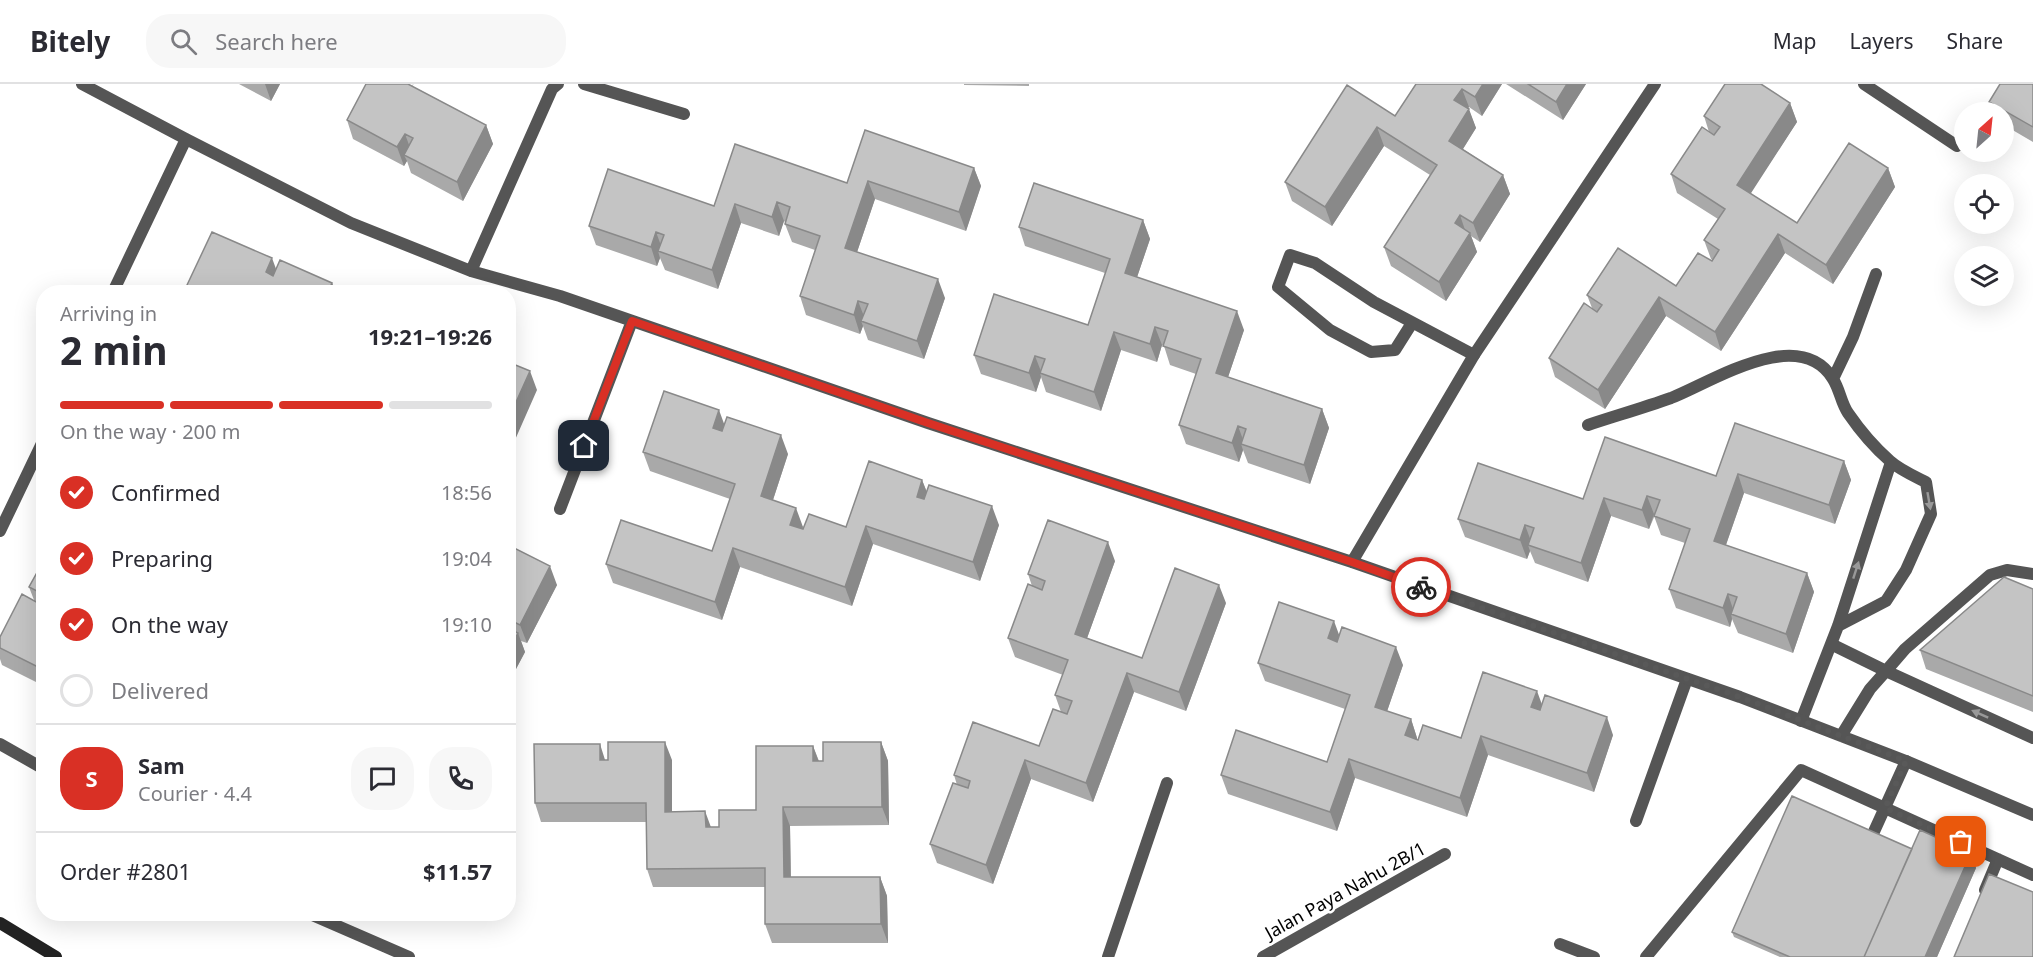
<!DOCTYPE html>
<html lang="en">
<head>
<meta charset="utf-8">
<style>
  :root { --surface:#fff; --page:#f7f7f7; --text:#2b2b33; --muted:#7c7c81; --line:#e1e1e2; --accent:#d93025 }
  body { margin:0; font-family:"Noto Sans",sans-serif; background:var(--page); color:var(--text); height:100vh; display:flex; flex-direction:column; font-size:22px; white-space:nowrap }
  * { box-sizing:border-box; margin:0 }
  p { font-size:20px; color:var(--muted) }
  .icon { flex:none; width:33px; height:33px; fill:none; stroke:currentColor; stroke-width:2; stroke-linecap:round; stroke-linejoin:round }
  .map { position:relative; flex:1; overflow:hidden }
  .drawer { position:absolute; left:36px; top:201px; width:480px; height:636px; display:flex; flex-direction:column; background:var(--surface); border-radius:24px; box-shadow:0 6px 24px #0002 }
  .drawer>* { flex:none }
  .needle { width:39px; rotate:27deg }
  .fabs { position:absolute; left:1954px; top:18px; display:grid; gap:12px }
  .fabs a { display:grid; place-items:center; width:60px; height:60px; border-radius:50%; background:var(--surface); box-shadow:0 6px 24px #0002; font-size:30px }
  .pin { position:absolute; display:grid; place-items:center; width:51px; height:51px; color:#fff; margin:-26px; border-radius:12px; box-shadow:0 3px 9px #0006 }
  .courier { position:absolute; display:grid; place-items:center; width:60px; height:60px; margin:-30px; border:4px solid #d93025; border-radius:50%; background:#fff; color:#222; box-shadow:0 2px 8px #0007 }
  .headline em { font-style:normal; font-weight:700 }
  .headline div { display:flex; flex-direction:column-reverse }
  .headline { display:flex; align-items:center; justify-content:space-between; height:102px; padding:0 24px }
  h1 { font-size:39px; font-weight:700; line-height:45px }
  .bar { display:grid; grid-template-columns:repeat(4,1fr); gap:9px 6px; align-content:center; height:72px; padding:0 24px }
  .bar i { height:8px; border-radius:4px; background:var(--line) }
  .bar .selected { background:var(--accent) }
  .bar p { grid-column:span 4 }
  .line { display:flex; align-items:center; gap:15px; padding:0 24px; border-top:2px solid var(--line) }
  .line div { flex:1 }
  .round { display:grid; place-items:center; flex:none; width:63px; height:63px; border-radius:24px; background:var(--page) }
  ol { padding:0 24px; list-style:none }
  li { display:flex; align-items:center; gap:18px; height:66px }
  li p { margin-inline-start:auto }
  li .icon { padding:6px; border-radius:50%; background:var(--accent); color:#fff; stroke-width:4 }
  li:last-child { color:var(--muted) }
  li i { width:33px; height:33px; border:3px solid var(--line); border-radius:50% }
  header { display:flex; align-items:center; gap:36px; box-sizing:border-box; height:84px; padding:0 30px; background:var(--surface); border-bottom:2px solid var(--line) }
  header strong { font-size:28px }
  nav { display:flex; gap:33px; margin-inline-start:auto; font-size:21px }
  .search { width:420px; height:54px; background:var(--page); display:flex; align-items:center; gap:15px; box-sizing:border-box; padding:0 21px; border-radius:24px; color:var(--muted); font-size:22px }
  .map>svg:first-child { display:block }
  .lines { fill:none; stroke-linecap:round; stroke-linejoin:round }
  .service { stroke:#555; stroke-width:12 }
  .minor { stroke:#555; stroke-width:12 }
  .secondary { stroke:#222; stroke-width:12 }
  .wall { fill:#a9a9a9 }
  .shaded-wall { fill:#898989 }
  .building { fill:#c4c4c4; stroke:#898989; stroke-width:1.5 }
  .oneway { fill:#999 }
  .done { stroke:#595959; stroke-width:6; stroke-dasharray:0 10.8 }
  .route { stroke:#d93025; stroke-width:8 }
  .labels { text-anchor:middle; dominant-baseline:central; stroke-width:5; stroke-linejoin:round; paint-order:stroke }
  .street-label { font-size:18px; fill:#000; stroke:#fff }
</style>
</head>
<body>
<header>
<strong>Bitely</strong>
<div class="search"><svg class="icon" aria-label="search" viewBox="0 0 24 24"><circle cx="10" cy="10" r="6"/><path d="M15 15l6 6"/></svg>Search here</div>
<nav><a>Map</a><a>Layers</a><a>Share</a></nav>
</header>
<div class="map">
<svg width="2033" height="873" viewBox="0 0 2033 873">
  <rect width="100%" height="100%" fill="#fff"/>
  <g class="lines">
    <path class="service" d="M1864 0 1957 62
      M1412 239 1395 266 1371 268 1330 246 1278 203 1290 171 1315 179 1374 218 1474 271
      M1833 295 1853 253 1876 190
      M1588 341C1615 332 1643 324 1671 314 1712 298 1799 240 1833 295 1840 306 1841 319 1848 329 1859 345 1875 364 1890 377 1900 386 1914 392 1926 398L1931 430 1906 486 1886 517 1838 542
      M1831 560 1886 587 1905 565 1990 491 2007 486 2033 490
      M1801 637 1838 542 1891 378
      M1636 737 1687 595
      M1872 752 1906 677
      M1985 806 1998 775
      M1560 860 1594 873
      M1646 873 1801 686 2033 791"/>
    <path class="minor" d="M82 0 186 55 351 139 471 187 560 212 928 339 1352 478 1740 613 1906 677 2033 731
      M584 0 684 30
      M471 187 552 5 558 0
      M113 208 186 55
      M560 425 632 237
      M0 447 44 355
      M1352 478 1474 271 1655 0
      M1841 652 1870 605 1886 587 2033 654
      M0 660 44 685
      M310 830 409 873
      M1108 873 1167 699
      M1263 873 1445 770"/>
    <path class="secondary" d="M0 839 56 873"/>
  </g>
  <path class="wall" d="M239 0H280L271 17Z
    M414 0 412 2 486 41 493 60 463 117 411 89 407 77 404 82 353 55 347 36Z
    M964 0H1029V2L964 1Z
    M1416 0H1502L1482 32 1469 23 1468 24 1476 44 1463 65 1503 91 1510 110 1480 158 1471 152 1477 168 1446 217 1391 182 1384 163 1430 91 1384 62 1332 142 1292 117 1285 98 1395 32Z
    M1506 0H1586L1563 36Z
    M2033 0V58L2004 41V28H1993L1989 18Z
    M1790 19 1797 38 1750 109 1797 139 1888 84 1895 103 1833 200 1785 169 1721 267 1666 232 1605 325 1555 293 1549 274 1592 224 1587 211 1676 202 1713 176 1711 175 1704 156 1718 135 1677 109 1671 90 1709 48 1704 32Z
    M974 84 981 102 966 147 875 115 857 168 945 214 924 275 868 256 863 242 860 250 806 231 800 212 815 166 792 158 785 140V138L784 137 779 152 741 139 718 205 665 186 660 174 657 182 596 161 589 142 714 122 847 99Z
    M1143 136 1150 155 1137 193 1244 246 1228 293 1322 325 1329 344 1310 400 1248 379 1243 366 1239 378 1186 360 1179 341 1196 290 1170 281 1164 262 1162 261 1157 278 1121 266 1101 327 1046 308 1041 293 1036 308 981 290 974 271 1088 241 1105 189 1025 162 1019 143Z
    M276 186 332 199 336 208H190L187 201Z
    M724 341 788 370 773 416 803 443 802 445 846 443 922 396 927 408 999 441 980 497 873 460 852 522 740 483 722 536 613 499 606 480 712 467 730 415 650 387 643 368Z
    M1844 377 1851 396 1835 440 1744 409 1726 461 1807 489 1814 508 1793 569 1738 549 1732 535 1730 543 1676 524 1669 505 1685 459 1661 451 1654 432 1655 431 1649 445 1611 432 1588 498 1535 479 1530 467 1527 475 1465 453 1458 435 1583 415 1716 392Z
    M508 461 557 501 527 559 521 557 525 568 508 600Z
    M44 476V602L2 581 0 575V553L34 516 29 503Z
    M1115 477 1087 554 1142 574 1226 519 1186 627 1134 608 1093 718 1031 695 993 800 937 779 930 760 957 701 954 691 1039 662 1061 628 1055 611 1063 591 1015 573 1008 554 1032 502 1028 490Z
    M2033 505V628L1926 585 1920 566Z
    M1339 552 1403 581 1387 627 1411 635 1417 654V656L1461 654 1542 620 1613 651 1594 708 1488 671 1467 733 1355 694 1337 747 1228 710 1221 691 1327 678 1345 625 1265 597 1258 579Z
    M881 658 888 677 889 741 790 742 791 793H880L887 812 888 859H772L765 840V803H653L647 785 646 738H541L535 719 605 676H672V728L711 743H719L756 726 813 662 819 677H823Z
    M1912 765 1971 769 1976 784 1937 873H1780L1734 853 1732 848Z"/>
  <path class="shaded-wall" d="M265 0H280L271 17Z
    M1483 0H1502L1482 32 1475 13Z
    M1567 0H1586L1563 36 1556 18Z
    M1462 5 1469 23 1461 34 1454 16Z
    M1790 19 1797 38 1744 120 1737 101Z
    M1469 25 1476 44 1456 76 1449 57Z
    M486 41 493 60 463 117 457 98Z
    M1377 43 1384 62 1332 142 1325 123Z
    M405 50 412 69 404 71 407 77 404 82 397 63Z
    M974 84 981 102 966 147 959 128Z
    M1888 84 1895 103 1833 200 1826 181Z
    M1503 91 1510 110 1480 158 1473 139Z
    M868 97 875 115 852 183 845 164Z
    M777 118 784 137 779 152 772 133Z
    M735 120 741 139 718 205 712 186Z
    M1460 131 1466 149 1455 139Z
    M1143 136 1150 155 1132 208 1125 189Z
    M656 148 663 167H658L660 174 657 182 651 163Z
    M1470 149 1477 168 1446 217 1439 198Z
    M1778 150 1785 169 1721 267 1715 248Z
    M272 174 279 193 272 207 266 188Z
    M938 195 945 214 924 275 917 257Z
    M332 199 336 208H328Z
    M1659 213 1666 232 1605 325 1598 306Z
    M858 217 865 235 861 237 863 242 860 250 854 231Z
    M1237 227 1244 246 1223 308 1216 289Z
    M1155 243 1162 261 1157 278 1150 260Z
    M1114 248 1121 266 1101 327 1094 308Z
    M1035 272 1042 290 1040 289 1041 293 1036 308 1029 289Z
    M530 287 537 306 511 365 508 359V336Z
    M1322 325 1329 344 1310 400 1304 381Z
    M719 326 726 345 720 363 713 344Z
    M1238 342 1245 361 1241 360 1243 366 1239 378 1232 359Z
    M781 351 788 370 768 431 761 412Z
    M1844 377 1851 396 1835 440 1829 421Z
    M1738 390 1744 409 1721 475 1714 457Z
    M922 396 929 414 924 431 917 413Z
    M1647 412 1654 430 1649 445 1642 426Z
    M1604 414 1611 432 1588 498 1581 479Z
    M992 422 999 441 980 497 973 478Z
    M796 424 803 443 797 459 790 441Z
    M1525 441 1532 460 1528 461 1530 467 1527 475 1520 456Z
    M866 442 873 460 852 522 845 503Z
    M1108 458 1115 477 1082 568 1075 550Z
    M733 464 740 483 722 536 715 518Z
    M550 482 557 501 527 559 520 541Z
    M1807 489 1814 508 1793 569 1786 550Z
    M1219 501 1226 519 1186 627 1179 608Z
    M1728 510 1734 528 1731 530 1732 535 1730 543 1723 524Z
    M1334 537 1341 556 1335 573 1328 554Z
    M518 549 525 568 508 600V568Z
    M1396 563 1403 581 1382 642 1375 623Z
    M1127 589 1134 608 1093 718 1086 699Z
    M1537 607 1544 626 1538 642 1531 623Z
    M1607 633 1613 651 1594 708 1587 689Z
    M1411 635 1417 654 1412 670 1405 651Z
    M1481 652 1488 671 1467 733 1460 714Z
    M665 658 672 676V746L665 728Z
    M881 658 888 677 889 741 882 723Z
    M600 660 606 679 600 676Z
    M813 662 820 681 813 677Z
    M1349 675 1355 694 1337 747 1330 728Z
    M1025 676 1031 695 993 800 986 781Z
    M783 723 790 742 791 812 784 793Z
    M705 727 712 746 706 743Z
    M1971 769 1976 784 1937 873H1925Z
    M880 793 887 812 888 859 881 840Z"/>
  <path class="building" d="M366 0H408L486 41 457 98 404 71 413 54 405 50 397 63 347 36Z
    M1416 0H1483L1475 13 1462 5 1454 16 1469 25 1449 57 1503 91 1473 139 1460 131 1455 139 1470 149 1439 198 1384 163 1437 81 1377 43 1325 123 1285 98 1347 1 1395 32Z
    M1528 0H1567L1556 18Z
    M1725 0H1761L1790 19 1737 101 1797 139 1849 59 1888 84 1826 181 1778 150 1715 248 1659 213 1598 306 1549 274 1584 219 1597 228 1602 221 1587 211 1618 164 1676 202 1698 169 1712 177 1719 166 1704 156 1725 125 1671 90 1702 43 1714 51 1720 43 1704 32Z
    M2000 0H2033V43L1989 18Z
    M865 46 974 84 959 128 868 97 845 164 938 195 917 257 861 237 868 220 858 217 854 231 800 212 820 152 785 140 790 123 777 118 772 133 735 120 712 186 658 167 664 151 656 148 651 163 589 142 608 85 714 122 735 60 847 99Z
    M1034 99 1143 136 1125 189 1237 227 1216 289 1322 325 1304 381 1241 360 1246 345 1238 342 1232 359 1179 341 1201 275 1163 262 1168 247 1155 243 1150 260 1114 248 1094 308 1040 289 1045 275 1035 272 1029 289 974 271 994 210 1088 241 1110 175 1019 143Z
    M212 148 272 174 266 188 273 192 280 176 332 199 328 208H204L187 201Z
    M508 278 530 287 508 336Z
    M664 307 719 326 713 344 722 347 727 333 781 351 761 412 796 424 790 441 803 445 809 430 846 443 869 377 922 396 917 413 924 415 929 401 992 422 973 478 866 442 845 503 733 464 715 518 606 480 621 436 712 467 735 400 643 368Z
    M1735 339 1844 377 1829 421 1738 390 1714 457 1807 489 1786 550 1731 530 1737 513 1728 510 1723 524 1669 505 1690 445 1654 432 1660 416 1647 412 1642 426 1604 414 1581 479 1528 461 1534 444 1525 441 1520 456 1458 435 1478 379 1583 415 1605 353 1716 392Z
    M1048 436 1108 458 1075 550 1142 574 1175 484 1219 501 1179 608 1127 589 1086 699 1025 676 986 781 930 760 953 699 968 704 970 697 954 691 973 638 1039 662 1053 625 1067 630 1072 617 1055 611 1068 576 1008 554 1028 500 1042 506 1045 497 1028 490Z
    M508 461 550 482 520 541 508 535Z
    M44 476V586L0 564V553L22 510 38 519 43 510 29 503Z
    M2004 493 2033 505V612L1920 566Z
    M1279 518 1334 537 1328 554 1337 558 1342 543 1396 563 1375 623 1411 635 1405 651 1418 656 1423 641 1461 654 1483 588 1537 607 1531 623 1540 626 1545 611 1607 633 1587 689 1481 652 1460 714 1349 675 1330 728 1221 691 1236 646 1327 678 1350 611 1258 579Z
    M508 544 518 549 508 568Z
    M608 658H665V728L705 727 706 743H719V726H756V662H813V677H823V658H881L882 723H783L784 793H880L881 840H765V784L647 785 646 719H535L534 660H600V676H608Z
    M1792 712 1912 765 1864 873H1790L1732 848Z
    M1920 746 1971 769 1925 873H1864Z
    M1989 790 2033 808V873H1954Z"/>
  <defs><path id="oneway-solid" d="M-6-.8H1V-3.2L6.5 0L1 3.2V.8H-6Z" transform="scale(1.5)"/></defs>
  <g class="oneway">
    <use href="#oneway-solid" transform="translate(1929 417) rotate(80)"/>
    <use href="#oneway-solid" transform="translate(1856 486) rotate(-72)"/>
    <use href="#oneway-solid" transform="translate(1980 630) rotate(-156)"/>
  </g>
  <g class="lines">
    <path class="done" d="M1421 503 1740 613 1906 677 1885 724 1961 758"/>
    <path class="route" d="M584 362 632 237 928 339 1352 478 1421 503"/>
  </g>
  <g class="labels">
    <g class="street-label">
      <text transform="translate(1345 806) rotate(-29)">Jalan Paya Nahu 2B/1</text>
    </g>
  </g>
</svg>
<div class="fabs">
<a><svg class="needle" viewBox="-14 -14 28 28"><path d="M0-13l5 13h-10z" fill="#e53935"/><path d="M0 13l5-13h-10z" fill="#7c7c81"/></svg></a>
<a><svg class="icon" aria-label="locate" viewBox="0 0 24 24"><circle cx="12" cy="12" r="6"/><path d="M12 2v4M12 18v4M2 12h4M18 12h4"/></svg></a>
<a><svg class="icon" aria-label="layers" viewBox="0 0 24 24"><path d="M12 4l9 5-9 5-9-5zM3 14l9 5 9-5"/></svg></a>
</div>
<div class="pin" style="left:1961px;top:758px;background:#ea580c"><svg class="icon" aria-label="bag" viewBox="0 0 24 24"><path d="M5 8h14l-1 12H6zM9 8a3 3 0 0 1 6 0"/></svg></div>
<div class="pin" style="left:584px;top:362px;background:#1f2937"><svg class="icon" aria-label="home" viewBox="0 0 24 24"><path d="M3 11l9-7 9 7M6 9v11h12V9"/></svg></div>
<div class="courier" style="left:1421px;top:503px"><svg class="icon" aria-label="bike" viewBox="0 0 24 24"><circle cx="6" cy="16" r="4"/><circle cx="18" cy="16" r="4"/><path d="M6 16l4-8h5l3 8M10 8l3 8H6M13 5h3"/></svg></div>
<section class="drawer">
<div class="headline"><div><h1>2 min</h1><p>Arriving in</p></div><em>19:21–19:26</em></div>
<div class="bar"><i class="selected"></i><i class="selected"></i><i class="selected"></i><i></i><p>On the way · 200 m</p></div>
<ol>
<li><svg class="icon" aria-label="check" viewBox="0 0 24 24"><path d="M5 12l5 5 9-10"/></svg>Confirmed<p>18:56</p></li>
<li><svg class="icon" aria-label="check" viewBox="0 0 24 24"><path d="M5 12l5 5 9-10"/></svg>Preparing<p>19:04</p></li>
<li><svg class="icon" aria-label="check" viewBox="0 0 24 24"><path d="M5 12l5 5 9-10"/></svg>On the way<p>19:10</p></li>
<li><i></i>Delivered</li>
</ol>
<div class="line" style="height:108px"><b class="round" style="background:var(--accent);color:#fff">S</b><div><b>Sam</b><p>Courier · 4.4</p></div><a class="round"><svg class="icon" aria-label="chat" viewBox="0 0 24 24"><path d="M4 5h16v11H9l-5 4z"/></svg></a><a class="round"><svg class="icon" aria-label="phone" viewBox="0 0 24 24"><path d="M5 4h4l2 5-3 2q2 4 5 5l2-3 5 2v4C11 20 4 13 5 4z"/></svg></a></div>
<div class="line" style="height:78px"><div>Order #2801</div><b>$11.57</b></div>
</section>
</div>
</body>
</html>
